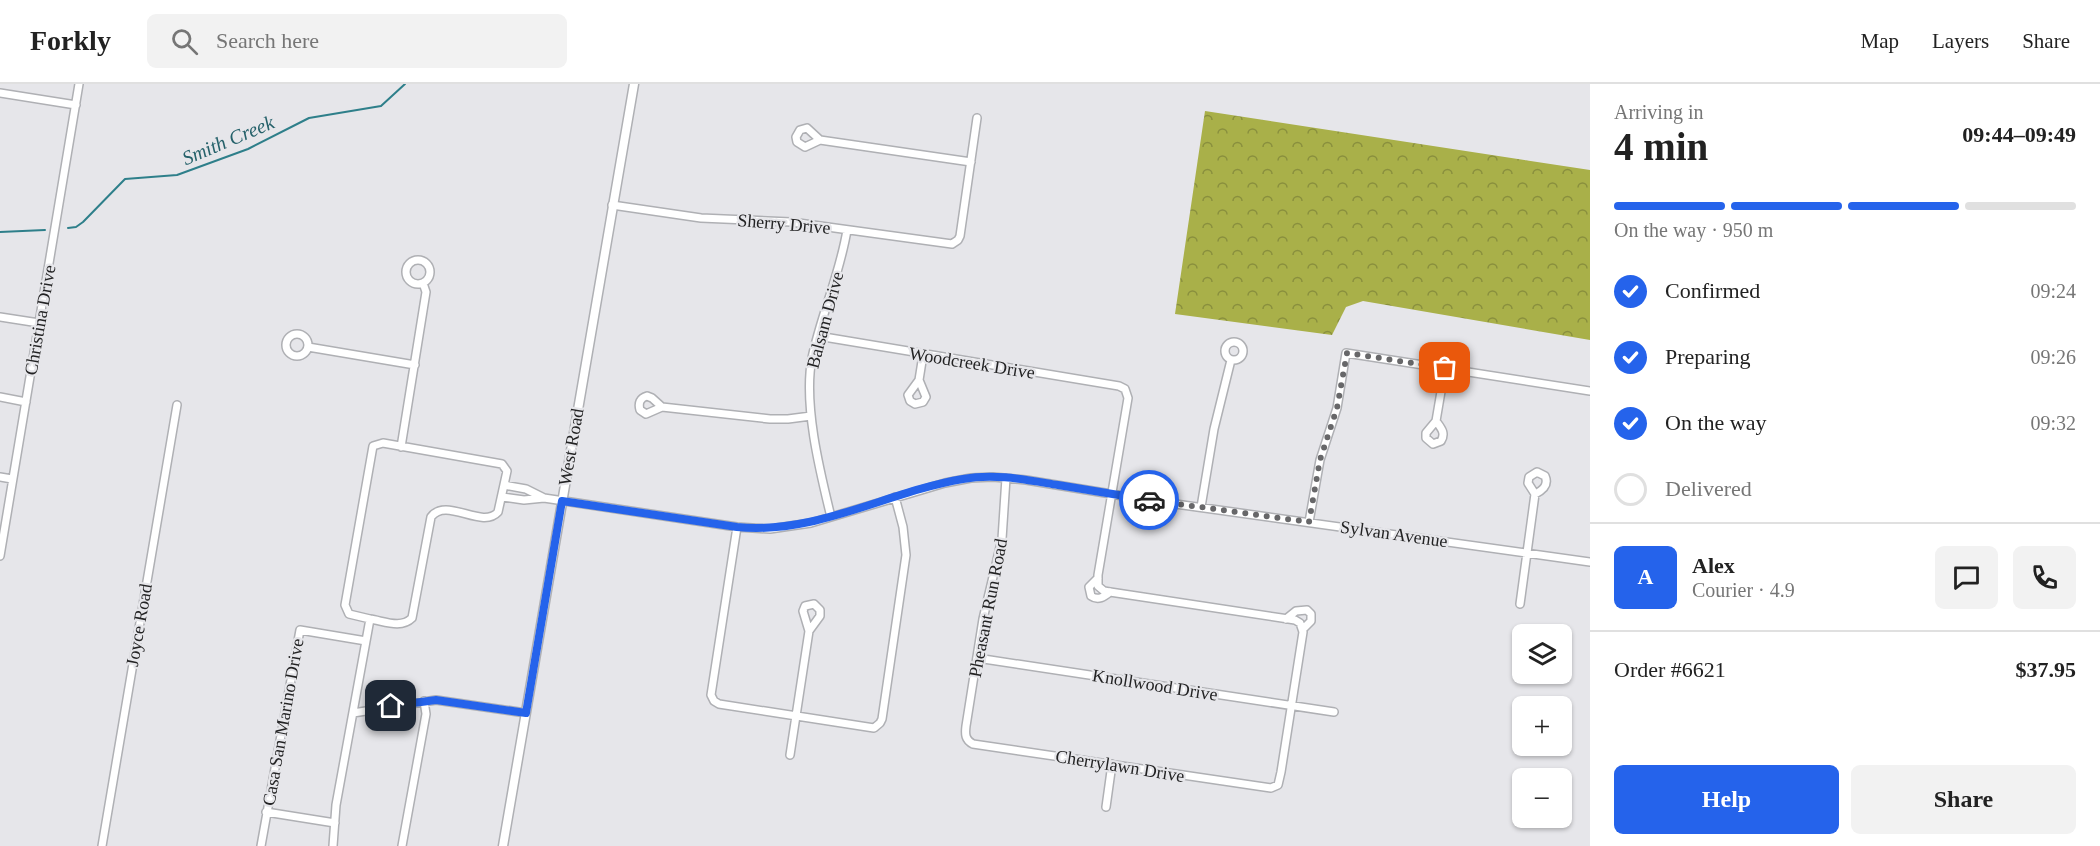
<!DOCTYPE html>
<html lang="en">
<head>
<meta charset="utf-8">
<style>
  :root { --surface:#fff; --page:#f2f2f2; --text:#222; --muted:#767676; --line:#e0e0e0; --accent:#2563eb }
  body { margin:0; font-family:Georgia,serif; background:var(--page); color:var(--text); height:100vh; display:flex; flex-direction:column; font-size:22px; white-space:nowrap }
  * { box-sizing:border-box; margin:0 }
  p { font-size:20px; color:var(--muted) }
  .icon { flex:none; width:33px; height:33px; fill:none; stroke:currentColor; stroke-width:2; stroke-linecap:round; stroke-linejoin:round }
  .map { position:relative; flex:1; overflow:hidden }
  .drawer { display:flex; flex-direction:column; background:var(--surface); width:510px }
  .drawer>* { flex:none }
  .fabs { position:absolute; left:1512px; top:540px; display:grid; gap:12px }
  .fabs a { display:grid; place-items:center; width:60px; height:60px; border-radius:9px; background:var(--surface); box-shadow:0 2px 4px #0004; font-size:30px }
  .pin { position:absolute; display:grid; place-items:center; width:51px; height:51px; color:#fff; margin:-26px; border-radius:12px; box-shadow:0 3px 9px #0006 }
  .courier { position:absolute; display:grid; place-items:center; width:60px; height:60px; margin:-30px; border:4px solid #2563eb; border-radius:50%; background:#fff; color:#222; box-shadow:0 2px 8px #0007 }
  .head em { font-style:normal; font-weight:700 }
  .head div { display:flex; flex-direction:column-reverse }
  .head { display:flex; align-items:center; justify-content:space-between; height:102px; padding:0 24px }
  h1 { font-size:39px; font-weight:700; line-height:45px }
  .bar { display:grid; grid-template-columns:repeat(4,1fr); gap:9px 6px; align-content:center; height:72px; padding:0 24px }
  .bar i { height:8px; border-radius:4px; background:var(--line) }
  .bar .active { background:var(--accent) }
  .bar p { grid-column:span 4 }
  .line { display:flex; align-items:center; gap:15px; padding:0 24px; border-top:2px solid var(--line) }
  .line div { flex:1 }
  .round { display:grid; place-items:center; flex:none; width:63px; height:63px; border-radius:9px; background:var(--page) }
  ol { padding:0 24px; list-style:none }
  li { display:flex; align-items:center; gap:18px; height:66px }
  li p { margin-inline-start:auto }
  li .icon { padding:6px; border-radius:50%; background:var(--accent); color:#fff; stroke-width:4 }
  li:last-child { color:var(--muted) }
  li i { width:33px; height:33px; border:3px solid var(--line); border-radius:50% }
  .primary-button { display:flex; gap:12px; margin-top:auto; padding:12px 24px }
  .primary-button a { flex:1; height:69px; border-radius:9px; background:var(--accent); color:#fff; font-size:24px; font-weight:700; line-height:69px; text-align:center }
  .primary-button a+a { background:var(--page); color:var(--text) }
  header { display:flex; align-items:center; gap:36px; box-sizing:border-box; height:84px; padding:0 30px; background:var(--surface); border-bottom:2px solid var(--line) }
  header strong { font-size:28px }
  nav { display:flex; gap:33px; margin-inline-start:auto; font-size:21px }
  .search { width:420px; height:54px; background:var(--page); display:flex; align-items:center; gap:15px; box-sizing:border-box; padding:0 21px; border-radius:9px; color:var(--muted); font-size:22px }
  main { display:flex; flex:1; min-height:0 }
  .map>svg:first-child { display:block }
  .forest { fill:url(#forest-crowns) }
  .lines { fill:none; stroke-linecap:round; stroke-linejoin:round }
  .stream { stroke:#2e7f8a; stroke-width:2 }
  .minor-casing { stroke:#afb0b4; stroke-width:10 }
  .tertiary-casing { stroke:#afb0b4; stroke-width:11 }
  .minor { stroke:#fff; stroke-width:7 }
  .tertiary { stroke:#fff; stroke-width:8 }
  .done { stroke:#676769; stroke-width:6; stroke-dasharray:0 10.8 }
  .route { stroke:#2563eb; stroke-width:8 }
  .labels { text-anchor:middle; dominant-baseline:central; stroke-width:4.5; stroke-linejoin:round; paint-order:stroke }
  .street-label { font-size:18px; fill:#232324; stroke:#e6e6ea }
  .water-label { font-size:20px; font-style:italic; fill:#25616a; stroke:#e6e6ea }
</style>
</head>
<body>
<header>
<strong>Forkly</strong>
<div class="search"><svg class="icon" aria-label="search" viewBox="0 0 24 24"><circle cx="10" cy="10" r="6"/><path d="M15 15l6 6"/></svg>Search here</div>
<nav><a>Map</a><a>Layers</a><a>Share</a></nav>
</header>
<main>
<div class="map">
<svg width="1590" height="762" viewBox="0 0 1590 762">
  <defs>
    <pattern id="forest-crowns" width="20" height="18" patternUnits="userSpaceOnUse" patternTransform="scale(1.5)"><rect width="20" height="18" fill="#a9b049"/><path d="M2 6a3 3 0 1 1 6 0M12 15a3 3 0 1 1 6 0" fill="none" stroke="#898f3d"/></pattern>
  </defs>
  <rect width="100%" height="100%" fill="#e6e6ea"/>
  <path class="forest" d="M1205 27 1590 86V256L1363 217 1346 223 1332 251 1175 230Z"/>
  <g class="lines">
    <path class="stream" d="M68 144 76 143 83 138 125 95 177 91 248 65 309 34 381 22 405 0
      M0 148 45 146"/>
    <defs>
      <path id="minor" d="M0 9 76 21
        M820 56 807 44 800 46 796 53 797 58 805 63 820 56 971 78
        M612 121 701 134 791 138 952 160 958 156 960 152 977 34
        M406 188a12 12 0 1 1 24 0a12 12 0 1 1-24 0Z
        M0 233 39 239
        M286 261a11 11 0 1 1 22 0a11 11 0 1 1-22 0Z
        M818 252 1119 302 1125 305 1128 314 1098 491V502L1104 507 1110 508 1295 536 1300 539 1303 548 1281 688 1278 701 1271 704 973 660C965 656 965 650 966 642L983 535 1002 455 1006 394
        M1225 267a9 9 0 1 1 18 0a9 9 0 1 1-18 0Z
        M308 263 415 281
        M919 296 908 311 910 317 915 320 923 318 926 313 919 296 923 271
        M0 313 26 318
        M662 323 646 330 640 326C638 319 640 314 647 312L652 314 662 323 770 335H788L811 332
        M1436 337 1426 349V354L1433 360 1441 357C1446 349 1441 344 1436 337L1445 284
        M401 363 426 208 423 199
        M0 393 12 395
        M504 401 526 405 544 414
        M502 413 524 416 544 414 737 443 770 445 811 439 945 399 971 394 993 393 1026 396 1154 417 1590 478
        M1201 423 1214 345 1231 276
        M831 433C820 388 803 320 812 274 821 231 840 190 847 146
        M1309 438 1320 376 1337 324 1346 269 1590 307
        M737 443 711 611 714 617 719 620 874 644 880 639 882 635 906 471 903 443 895 413
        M0 472 79 0
        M1098 494 1089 503 1091 512C1098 517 1104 513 1110 508
        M1520 520 1535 410C1543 406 1549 401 1545 392L1537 388 1529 393 1528 399 1535 410
        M1286 535 1296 527 1307 526 1311 530V537L1303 545
        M366 557 370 535C384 537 401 545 412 534L431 433C446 412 482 446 498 428L507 387 502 380 383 359 373 362 345 521 349 530 370 535
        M977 574 1334 628
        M353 629 436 616 526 629
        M790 671 809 547 803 527 805 522 814 520 820 526V532L809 547
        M1106 723 1112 680
        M266 728 335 739
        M102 762 177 321
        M261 762 300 546 366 557 336 721 333 762
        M402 762 426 630 424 617"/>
      <path id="tertiary" d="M503 762 634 0"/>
    </defs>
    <use href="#minor" class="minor-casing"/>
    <use href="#tertiary" class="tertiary-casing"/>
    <use href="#minor" class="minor"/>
    <use href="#tertiary" class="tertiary"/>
  </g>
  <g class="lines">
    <path class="done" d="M1149 416 1309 438 1320 376 1337 324 1347 269 1445 284"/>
    <path class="route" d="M391 622 436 616 526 629 562 417 737 443C816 451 886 408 963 395 995 389 1027 396 1058 401 1089 406 1119 411 1149 416"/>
  </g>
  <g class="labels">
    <g class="street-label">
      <text transform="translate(784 140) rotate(5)">Sherry Drive</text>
      <text transform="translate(40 236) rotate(-80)">Christina Drive</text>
      <text transform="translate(825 236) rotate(-75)">Balsam Drive</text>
      <text transform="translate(972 279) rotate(9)">Woodcreek Drive</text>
      <text transform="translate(571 363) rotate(-80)">West Road</text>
      <text transform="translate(1394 450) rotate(8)">Sylvan Avenue</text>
      <text transform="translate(988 524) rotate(-79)">Pheasant Run Road</text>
      <text transform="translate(139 541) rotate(-80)">Joyce Road</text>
      <text transform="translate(1155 601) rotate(9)">Knollwood Drive</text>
      <text transform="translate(283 638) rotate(-80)">Casa San Marino Drive</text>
      <text transform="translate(1120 682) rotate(9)">Cherrylawn Drive</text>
    </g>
    <g class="water-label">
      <text transform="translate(228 56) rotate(-23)">Smith Creek</text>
    </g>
  </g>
</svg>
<div class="fabs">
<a><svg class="icon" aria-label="layers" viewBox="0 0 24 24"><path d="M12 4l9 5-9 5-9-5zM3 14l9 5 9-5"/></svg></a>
<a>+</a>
<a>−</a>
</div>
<div class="pin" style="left:1445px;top:284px;background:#ea580c"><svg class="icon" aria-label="bag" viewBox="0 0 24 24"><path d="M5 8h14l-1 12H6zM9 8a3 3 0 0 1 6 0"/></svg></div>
<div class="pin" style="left:391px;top:622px;background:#1f2937"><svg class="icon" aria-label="home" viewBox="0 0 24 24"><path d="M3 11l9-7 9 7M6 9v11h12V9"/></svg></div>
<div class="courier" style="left:1149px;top:416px"><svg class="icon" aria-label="car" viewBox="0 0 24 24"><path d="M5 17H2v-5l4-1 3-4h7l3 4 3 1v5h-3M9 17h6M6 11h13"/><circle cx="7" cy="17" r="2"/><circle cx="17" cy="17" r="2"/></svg></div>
</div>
<section class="drawer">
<div class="head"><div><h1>4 min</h1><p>Arriving in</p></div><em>09:44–09:49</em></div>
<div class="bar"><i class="active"></i><i class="active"></i><i class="active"></i><i></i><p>On the way · 950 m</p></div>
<ol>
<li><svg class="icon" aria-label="check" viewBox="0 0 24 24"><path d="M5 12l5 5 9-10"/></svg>Confirmed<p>09:24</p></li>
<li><svg class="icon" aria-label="check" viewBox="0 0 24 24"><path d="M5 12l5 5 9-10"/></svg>Preparing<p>09:26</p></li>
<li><svg class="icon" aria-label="check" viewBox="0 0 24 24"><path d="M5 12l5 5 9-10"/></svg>On the way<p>09:32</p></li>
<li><i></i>Delivered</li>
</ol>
<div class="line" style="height:108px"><b class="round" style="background:var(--accent);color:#fff">A</b><div><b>Alex</b><p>Courier · 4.9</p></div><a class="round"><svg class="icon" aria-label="chat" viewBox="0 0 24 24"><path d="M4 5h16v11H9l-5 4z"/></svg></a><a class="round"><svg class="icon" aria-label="phone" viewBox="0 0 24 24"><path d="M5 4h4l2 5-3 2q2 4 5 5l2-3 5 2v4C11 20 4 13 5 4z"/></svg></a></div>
<div class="line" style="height:78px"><div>Order #6621</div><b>$37.95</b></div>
<div class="primary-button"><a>Help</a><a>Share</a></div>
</section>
</main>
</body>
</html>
